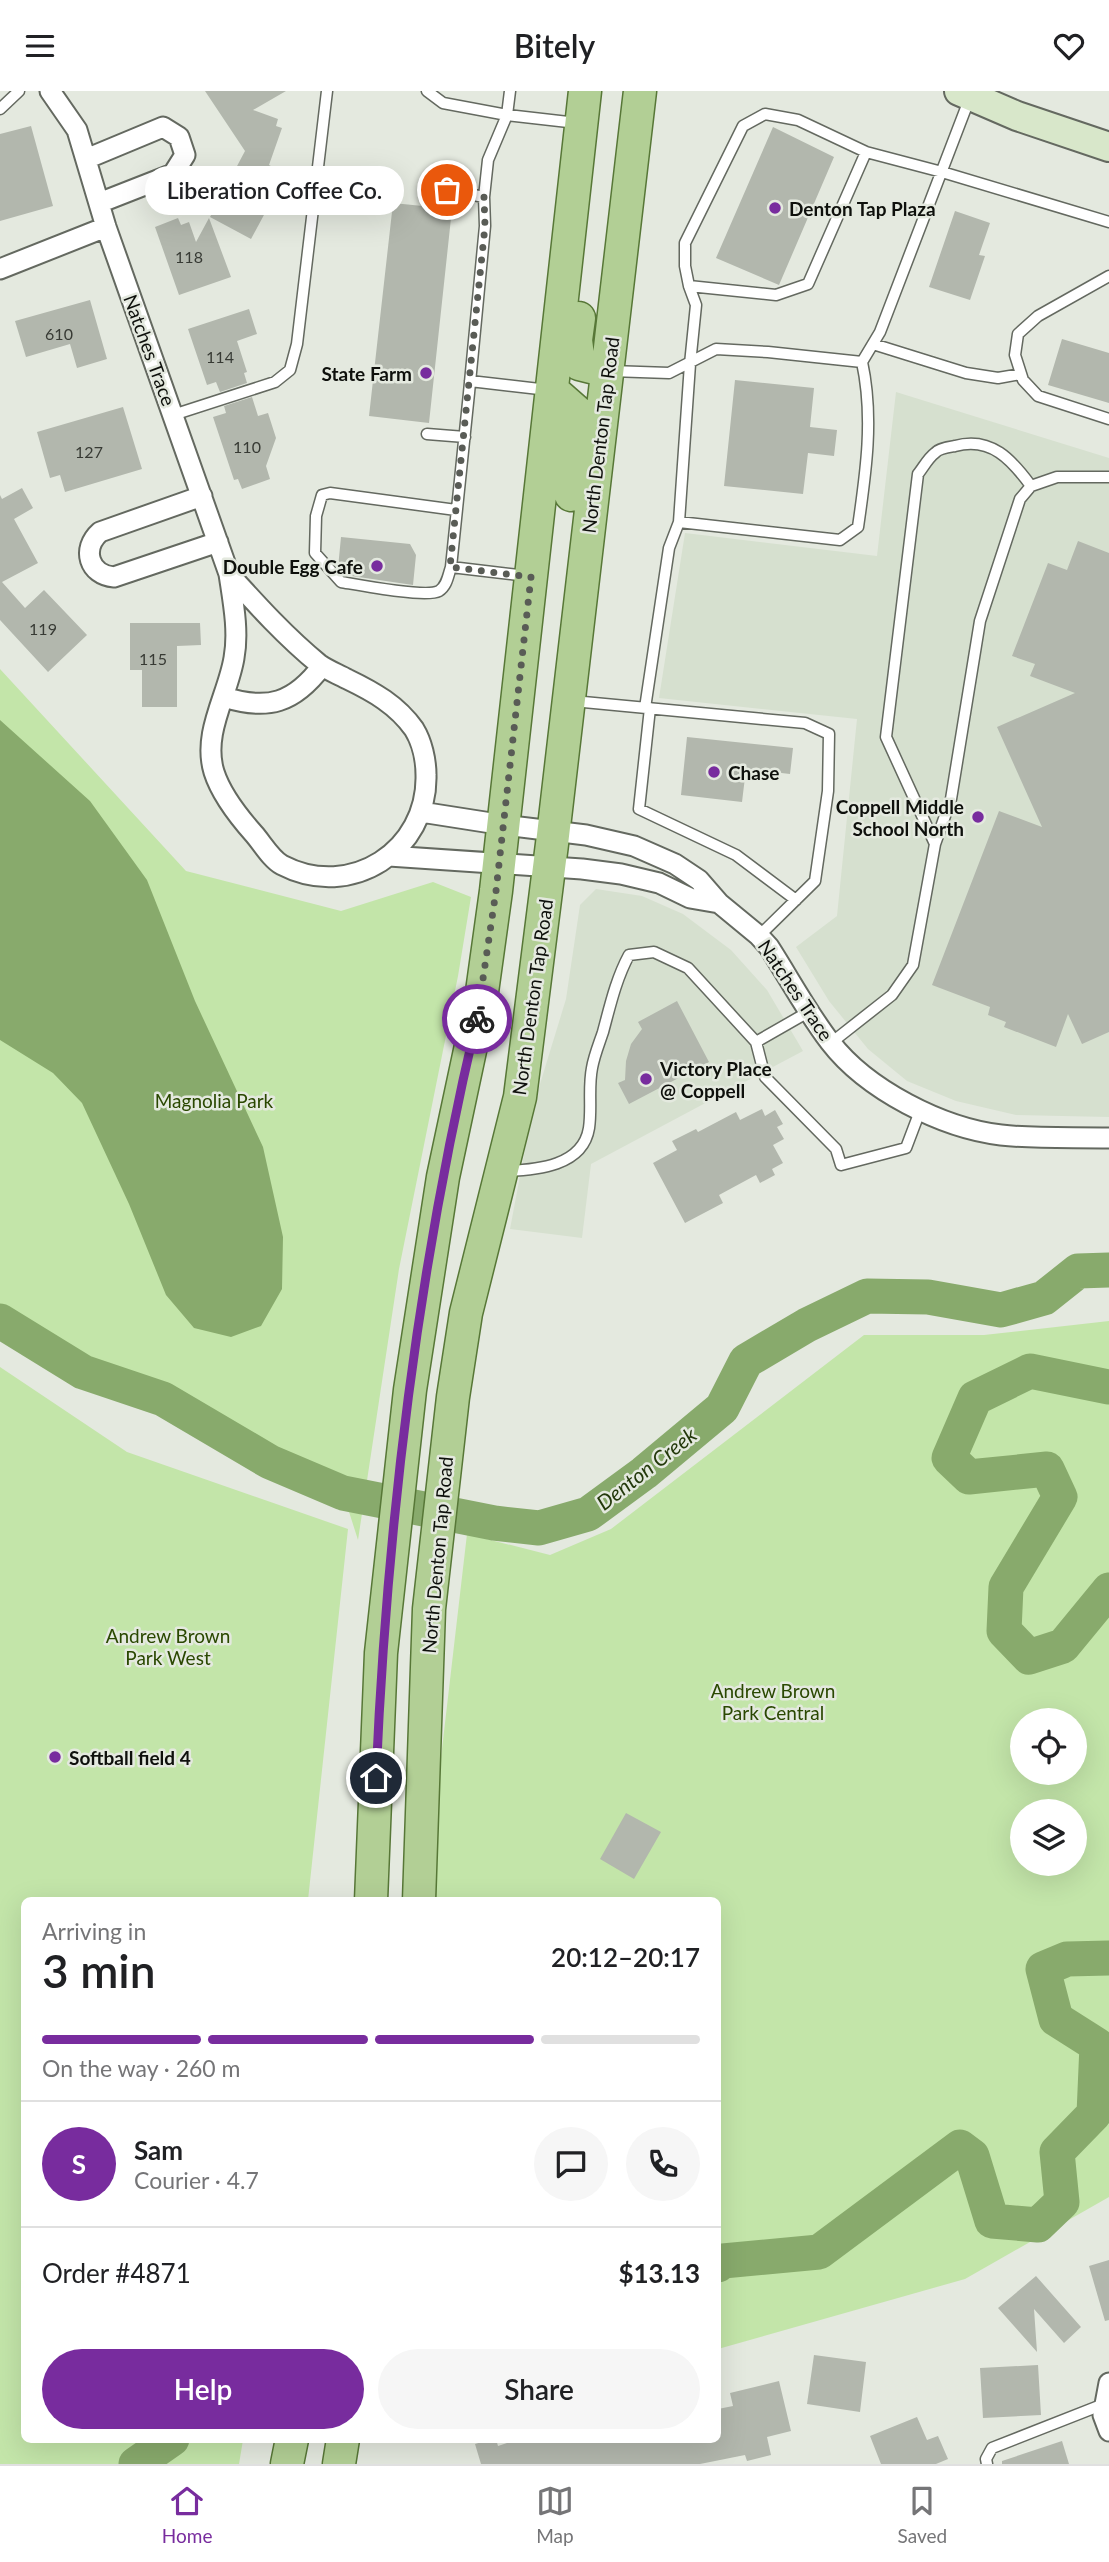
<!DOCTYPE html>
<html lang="en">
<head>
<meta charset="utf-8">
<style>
  :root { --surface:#fff; --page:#f6f6f6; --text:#202124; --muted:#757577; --line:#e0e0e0; --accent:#782c9e }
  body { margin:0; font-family:Lato,sans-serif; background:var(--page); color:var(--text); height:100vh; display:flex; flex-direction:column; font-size:26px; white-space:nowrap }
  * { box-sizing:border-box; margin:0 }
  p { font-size:23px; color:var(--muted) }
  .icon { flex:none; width:38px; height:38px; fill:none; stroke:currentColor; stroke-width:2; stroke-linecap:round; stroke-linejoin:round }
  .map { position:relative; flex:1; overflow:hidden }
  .panel { position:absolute; left:21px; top:1806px; width:700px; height:546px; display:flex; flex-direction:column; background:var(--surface); border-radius:10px; box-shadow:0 7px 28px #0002 }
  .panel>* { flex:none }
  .buttons { position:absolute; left:1010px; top:1617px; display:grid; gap:14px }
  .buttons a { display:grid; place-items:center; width:77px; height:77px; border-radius:50%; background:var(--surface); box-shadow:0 7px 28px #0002; font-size:35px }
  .pin { position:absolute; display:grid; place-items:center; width:60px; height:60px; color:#fff; margin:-30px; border:4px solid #fff; border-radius:50%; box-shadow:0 2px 7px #0007 }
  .courier { position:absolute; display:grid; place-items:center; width:70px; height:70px; margin:-35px; border:5px solid #782c9e; border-radius:50%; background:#fff; color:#222; box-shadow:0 2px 9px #0007 }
  .bubble { position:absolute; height:49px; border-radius:24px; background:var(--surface); box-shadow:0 7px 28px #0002; font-size:23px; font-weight:600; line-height:49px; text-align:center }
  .head em { font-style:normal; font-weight:600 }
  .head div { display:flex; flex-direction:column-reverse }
  .head { display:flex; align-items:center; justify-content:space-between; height:119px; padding:0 21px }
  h1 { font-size:46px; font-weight:600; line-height:52px }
  .bar { display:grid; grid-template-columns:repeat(4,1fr); gap:10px 7px; align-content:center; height:84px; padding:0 21px }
  .bar i { height:9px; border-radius:5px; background:var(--line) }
  .bar .active { background:var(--accent) }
  .bar p { grid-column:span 4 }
  .line { display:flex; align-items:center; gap:18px; padding:0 21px; border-top:2px solid var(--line) }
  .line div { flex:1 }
  .round { display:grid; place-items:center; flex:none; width:74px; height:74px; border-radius:37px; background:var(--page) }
  .action { display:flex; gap:14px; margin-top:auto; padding:14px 21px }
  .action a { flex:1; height:80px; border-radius:42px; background:var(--accent); color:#fff; font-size:28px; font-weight:600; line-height:80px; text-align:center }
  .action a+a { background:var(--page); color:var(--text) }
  header { display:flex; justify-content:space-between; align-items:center; height:91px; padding:0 21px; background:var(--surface); font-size:32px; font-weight:600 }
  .dock { display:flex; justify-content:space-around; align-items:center; height:98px; border-top:2px solid var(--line); background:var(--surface); font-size:19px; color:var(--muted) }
  .dock a { display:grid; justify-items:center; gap:4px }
  .dock .active { color:var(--accent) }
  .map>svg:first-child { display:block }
  .built { fill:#d6e0cf }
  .green { fill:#c3e5a9; fill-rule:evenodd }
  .water { fill:#88aa6c }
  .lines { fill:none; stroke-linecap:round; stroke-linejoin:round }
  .river { stroke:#88aa6c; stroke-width:35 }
  .building { fill:#b2b7ad }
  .service-casing { stroke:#646960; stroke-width:13 }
  .minor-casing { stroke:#646960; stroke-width:23 }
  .secondary-casing { stroke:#646960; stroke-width:32 }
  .primary-casing { stroke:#577737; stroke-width:35 }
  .service { stroke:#fff; stroke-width:10 }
  .minor { stroke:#fff; stroke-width:19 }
  .secondary { stroke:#d8e7ca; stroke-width:28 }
  .primary { stroke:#b2cf95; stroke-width:32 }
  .done { stroke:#595c56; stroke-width:7; stroke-dasharray:0 12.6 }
  .route { stroke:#782c9e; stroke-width:9 }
  .poi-dot { fill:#782c9e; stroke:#e4e9df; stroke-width:2.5 }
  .labels { text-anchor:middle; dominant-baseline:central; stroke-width:5; stroke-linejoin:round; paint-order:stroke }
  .number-label { font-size:16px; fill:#373a34 }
  .poi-label { font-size:19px; font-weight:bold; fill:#0e100c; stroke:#e4e9df; text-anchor:start }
  .street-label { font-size:19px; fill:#0e100c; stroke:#e4e9df }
  .park-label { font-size:19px; fill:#2a4801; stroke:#e4e9df }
  .water-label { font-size:21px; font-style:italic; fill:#23390b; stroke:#e4e9df }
</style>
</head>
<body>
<header><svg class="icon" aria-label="menu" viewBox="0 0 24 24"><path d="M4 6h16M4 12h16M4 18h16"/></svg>Bitely<svg class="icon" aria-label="heart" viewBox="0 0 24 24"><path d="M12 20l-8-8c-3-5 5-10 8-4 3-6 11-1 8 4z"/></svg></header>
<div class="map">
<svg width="1109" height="2373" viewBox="0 0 1109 2373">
  <rect width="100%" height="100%" fill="#e4e9df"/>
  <path class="built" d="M896 301 1109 367V1026L1016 1024 956 1010 907 990 868 958 829 910 796 856 837 825 857 628 659 607 685 442 877 465Z
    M596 798 642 805 683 823 731 859 767 899 803 960 591 1073 582 1147 510 1138 533 1016 566 908 580 814Z"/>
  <path class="green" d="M0 578 186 780 341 820 433 791 471 806 458 885 399 1178 358 1449 343 1402 270 1371 163 1308 83 1281 0 1230Z
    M1109 1230V2106L965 2188 718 2258V1810H435L440 1675 467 1443 550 1464 611 1438 864 1244H984ZM1022 1629H1074V1682H1022ZM1022 1720H1074V1773H1022Z
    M0 1276 127 1361 348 1438 308 1809 24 1810V2348L243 2349 239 2373H0Z"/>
  <path class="water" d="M0 629 90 710 147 789 195 910 263 1056 283 1146 282 1198 261 1235 231 1246 194 1237 166 1204 129 1113 82 1012 53 982 0 949Z"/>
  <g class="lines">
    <path class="river" d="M0 1230 83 1281 163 1308 270 1371 343 1402 494 1432 539 1437 588 1423 644 1382 722 1317 746 1270 807 1234 867 1205 928 1206 1001 1219 1044 1207 1078 1180 1109 1179
      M1109 1296 1030 1280 975 1307 949 1367 969 1386 1047 1378 1060 1406 1006 1496 1004 1540 1029 1566 1063 1555 1109 1499
      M718 2174 723 2170 819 2161 960 2056 972 2065 992 2130 1038 2134 1062 2111 1057 2061 1094 2023 1097 1954 1056 1928 1043 1878 1067 1868 1109 1867
      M136 2373 172 2348"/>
  </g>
  <path class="building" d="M205 0H286L253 19 278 28 276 35 282 37 269 74 286 83 251 148 210 126 245 60Z
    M31 35 53 115 0 130V43Z
    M773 36 834 66 779 194 716 167Z
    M393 112 452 118 429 332 369 325Z
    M955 120 990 132 979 164 985 165 970 209 929 196Z
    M178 127 181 134 189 131 196 151 209 127 231 186 179 204 155 136Z
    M90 209 107 268 77 277 70 253 26 266 15 230Z
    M249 218 257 243 237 250 247 281 244 282 247 292 220 301 216 291 207 294 188 238Z
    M1062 248 1109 262V312L1048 294Z
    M735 289 814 297 810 336 837 339 834 365 808 362 803 403 724 395Z
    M252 306 258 325 268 322 276 347 266 375 270 388 242 398 238 388 234 389 213 326 226 322 224 315Z
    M123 316 142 378 65 401 60 384 50 387 37 341Z
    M22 397 33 417 14 428 38 472 2 491 25 517 44 499 87 544 48 581 0 529V404L2 408Z
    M341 446 410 453 416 464 413 494 345 484 338 477Z
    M1078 450 1109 462V941L1082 953 1068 923 1056 956 1004 936 1006 931 988 924 990 916 932 894 999 720 1042 736 997 636 1075 602 1030 585 1035 573 1012 565 1048 472 1067 479Z
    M130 532H200L201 554 177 555V616H142V579H130Z
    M687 646 793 657 790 683 746 678 742 711 681 704Z
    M677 910 709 971 629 1013 618 992 625 989 626 970 631 953 642 938 638 931Z
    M762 1018 765 1025 775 1019 783 1033 777 1036 784 1048 773 1054 783 1072 772 1078 775 1084 760 1092 756 1084 719 1104 723 1112 685 1132 653 1072 677 1059 672 1050 696 1038 698 1041 736 1021 740 1029Z
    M626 1722 661 1741 634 1788 600 1768Z
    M1109 2169V2229L1105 2230 1089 2175Z
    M1036 2185 1081 2236 1064 2252 1034 2218 1037 2261 998 2217Z
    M814 2264 866 2271 860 2321 807 2313Z
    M1038 2274 1041 2324 983 2327 980 2277Z
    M779 2290 791 2340 767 2346 771 2364 747 2370 745 2364 700 2373H481L475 2353 492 2348H496L498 2355 519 2348H718V2318L733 2315 730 2302Z
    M917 2326 927 2349 938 2345 948 2368 936 2373H881L870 2345Z
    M1062 2350 1069 2373H1002V2370Z"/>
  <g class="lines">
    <defs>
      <path id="service" d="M427 0 443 12 507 24 510 0
        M0 18 19 0
        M447 99 484 106
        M1109 185 1038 225 1018 243 1015 264 1023 289 1038 305 1109 328
        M689 195 776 204 808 193 866 61
        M873 253 966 282 998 287 1021 283
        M611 280 669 282 716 258 768 261 862 271
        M470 290 548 299
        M173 324 275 291 290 279 297 253 327 0
        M427 343 465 346
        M679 431 840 449 858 436C866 381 874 326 862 271L880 241 969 9
        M451 476C448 485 447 495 439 500 426 507 359 494 341 491L315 462 316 425 322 404 330 402 456 419
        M527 485 451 476 469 302 485 135 484 106 488 69 507 24 577 32
        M573 610 805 632 829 643 828 700 815 790 759 845
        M645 617 669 457 679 431 690 273 696 214 689 195 685 175V152L743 35 765 23 798 29 866 61 942 81 1109 131
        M650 617 639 718 736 764 796 809
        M935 753 886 646 918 383C923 377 928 367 935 362 939 357 949 356 955 355 991 345 1012 369 1031 395
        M756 951 810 920
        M831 952 892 904 913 874 935 753 951 708 980 530 1020 408 1031 395 1057 386H1109
        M506 1080C537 1079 583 1075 589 1037 592 1017 588 997 592 977 594 965 599 953 603 941 610 915 616 888 629 864L654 861 688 877 756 951 765 986 836 1058 841 1074 906 1057 920 1020
        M987 2373 986 2368 992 2357 1104 2313"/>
      <path id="minor" d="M50 0 77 39 106 136 229 483C233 510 239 540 234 567 228 604 202 642 214 681 221 703 238 725 254 743 262 752 271 768 282 774 351 810 428 759 426 684 426 669 422 651 414 638 397 614 374 601 347 588 338 583 327 579 319 573 286 546 257 514 229 483
        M86 68 163 36 179 46 185 64 173 83 99 112
        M0 178 106 136
        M202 405 100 441C81 458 89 484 114 486L218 451
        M224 606C268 620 294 612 322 575
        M421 721 504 734 586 744 634 755 675 773 699 789 719 812 759 845 769 856C789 887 807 921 830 951 867 999 942 1037 1001 1044 1036 1048 1074 1046 1109 1047
        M389 765 582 778 621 783 659 792 690 807 719 812
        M1109 2292 1103 2324 1109 2340"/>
      <path id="secondary" d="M959 0 1017 25 1109 56"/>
      <path id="primary" d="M579 227 576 249 579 273 607 280
        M552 299 577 321 579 330 571 404
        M371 1810 381 1562 410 1299 443 1086 481 908 496 800 585 0
        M419 1810 429 1518 453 1306 466 1222 520 1006 552 753 640 0
        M287 2373 292 2348
        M339 2373 343 2348"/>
    </defs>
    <use href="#service" class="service-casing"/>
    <use href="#minor" class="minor-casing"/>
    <use href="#secondary" class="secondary-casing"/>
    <use href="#primary" class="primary-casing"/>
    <use href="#service" class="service"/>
    <use href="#minor" class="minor"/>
    <use href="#secondary" class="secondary"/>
    <use href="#primary" class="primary"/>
  </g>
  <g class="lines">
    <path class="done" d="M447 99 484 106 485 135 450 476 531 486 496 800 477 928"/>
    <path class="route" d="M376 1687C387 1432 418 1176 477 928"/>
  </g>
  <g class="poi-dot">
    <circle cx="775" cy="117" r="7"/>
    <circle cx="426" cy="282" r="7"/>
    <circle cx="377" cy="475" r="7"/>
    <circle cx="714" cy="681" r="7"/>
    <circle cx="978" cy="726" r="7"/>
    <circle cx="646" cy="988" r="7"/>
    <circle cx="55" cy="1666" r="7"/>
  </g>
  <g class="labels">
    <g class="number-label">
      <text x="189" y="165">118</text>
      <text x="59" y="242">610</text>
      <text x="220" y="265">114</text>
      <text x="247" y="355">110</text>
      <text x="89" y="360">127</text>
      <text x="43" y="537">119</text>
      <text x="153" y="567">115</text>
    </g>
    <g class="poi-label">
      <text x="789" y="117">Denton Tap Plaza</text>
      <text x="412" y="282" text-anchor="end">State Farm</text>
      <text x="363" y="475" text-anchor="end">Double Egg Cafe</text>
      <text x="728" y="681">Chase</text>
      <text x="964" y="715" text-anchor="end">Coppell Middle<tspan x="964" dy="22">School North</tspan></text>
      <text x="660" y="977">Victory Place<tspan x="660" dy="22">@ Coppell</tspan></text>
      <text x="69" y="1666">Softball field 4</text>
    </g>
    <g class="street-label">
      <text transform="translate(150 259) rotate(70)">Natches Trace</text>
      <text transform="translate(600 344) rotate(-83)">North Denton Tap Road</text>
      <text transform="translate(796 899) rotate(56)">Natches Trace</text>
      <text transform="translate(532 906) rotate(-82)">North Denton Tap Road</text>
      <text transform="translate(437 1464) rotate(-85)">North Denton Tap Road</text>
    </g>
    <g class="park-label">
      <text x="214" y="1009">Magnolia Park</text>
      <text x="168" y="1544">Andrew Brown<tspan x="168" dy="22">Park West</tspan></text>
      <text x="773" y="1599">Andrew Brown<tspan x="773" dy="22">Park Central</tspan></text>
    </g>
    <g class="water-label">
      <text transform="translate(646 1377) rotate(-38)">Denton Creek</text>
    </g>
  </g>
</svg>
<div class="buttons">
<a><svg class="icon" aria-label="locate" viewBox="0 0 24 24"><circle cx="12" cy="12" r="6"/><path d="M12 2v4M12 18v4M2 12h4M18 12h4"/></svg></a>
<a><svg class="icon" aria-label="layers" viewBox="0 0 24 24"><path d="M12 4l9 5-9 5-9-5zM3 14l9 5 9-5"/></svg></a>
</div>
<div class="pin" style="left:447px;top:99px;background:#ea580c"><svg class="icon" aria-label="bag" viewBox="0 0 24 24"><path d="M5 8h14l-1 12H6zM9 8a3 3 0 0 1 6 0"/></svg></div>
<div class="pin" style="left:376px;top:1687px;background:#1f2937"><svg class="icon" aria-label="home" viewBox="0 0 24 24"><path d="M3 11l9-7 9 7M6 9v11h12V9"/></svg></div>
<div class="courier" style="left:477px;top:928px"><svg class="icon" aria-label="bike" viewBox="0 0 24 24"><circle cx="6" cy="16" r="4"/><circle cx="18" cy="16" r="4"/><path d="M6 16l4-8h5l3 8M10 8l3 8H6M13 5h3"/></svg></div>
<div class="bubble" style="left:145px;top:75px;width:259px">Liberation Coffee Co.</div>
<section class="panel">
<div class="head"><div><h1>3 min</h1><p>Arriving in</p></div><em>20:12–20:17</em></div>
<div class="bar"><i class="active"></i><i class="active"></i><i class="active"></i><i></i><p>On the way · 260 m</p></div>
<div class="line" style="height:126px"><b class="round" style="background:var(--accent);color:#fff">S</b><div><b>Sam</b><p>Courier · 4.7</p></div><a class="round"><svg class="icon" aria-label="chat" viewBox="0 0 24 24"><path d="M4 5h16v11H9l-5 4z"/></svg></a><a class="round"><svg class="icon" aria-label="phone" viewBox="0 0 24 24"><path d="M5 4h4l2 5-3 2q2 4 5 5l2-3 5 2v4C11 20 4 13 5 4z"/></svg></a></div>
<div class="line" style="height:91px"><div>Order #4871</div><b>$13.13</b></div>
<div class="action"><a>Help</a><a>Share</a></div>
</section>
</div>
<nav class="dock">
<a class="active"><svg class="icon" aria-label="home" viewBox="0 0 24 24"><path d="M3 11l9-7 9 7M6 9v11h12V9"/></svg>Home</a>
<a><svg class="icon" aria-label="map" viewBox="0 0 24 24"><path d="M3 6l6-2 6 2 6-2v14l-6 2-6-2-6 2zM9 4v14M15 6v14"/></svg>Map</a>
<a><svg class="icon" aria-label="saved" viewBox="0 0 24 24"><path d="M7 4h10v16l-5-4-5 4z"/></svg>Saved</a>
</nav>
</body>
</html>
